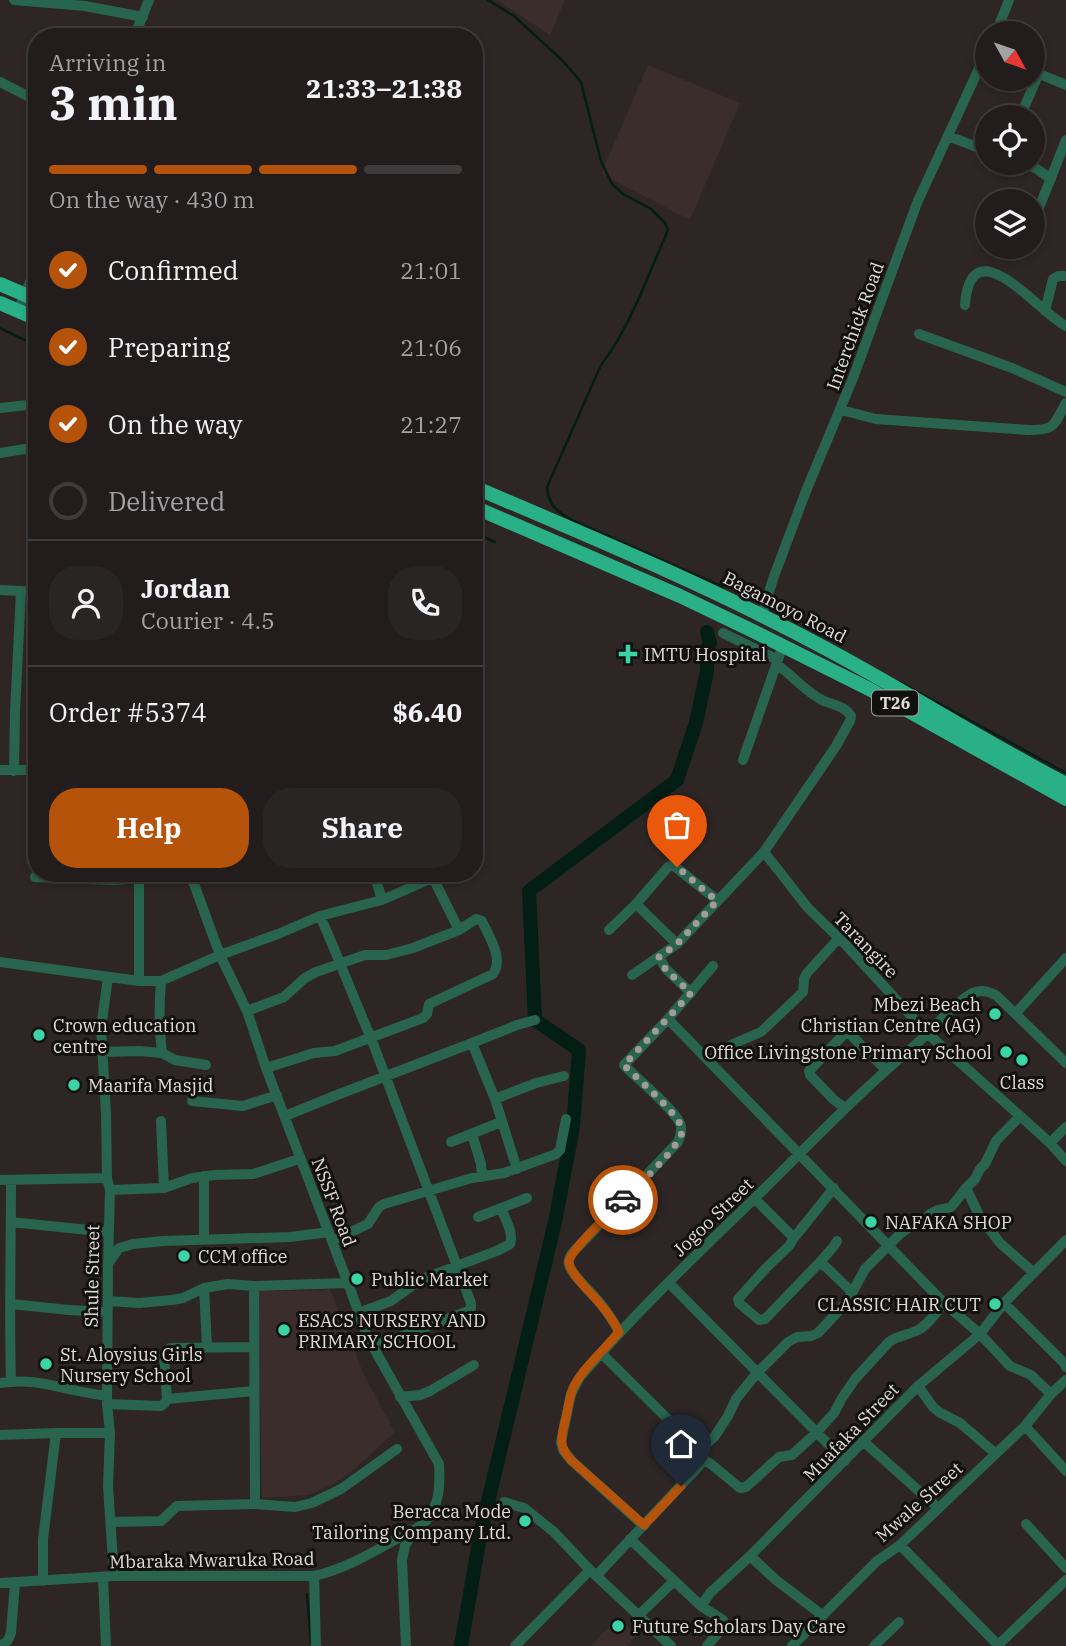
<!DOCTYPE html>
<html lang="en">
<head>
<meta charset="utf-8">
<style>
  :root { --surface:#221c1c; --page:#2a2525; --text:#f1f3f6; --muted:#a2a1a3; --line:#3f3a3b; --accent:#b45309 }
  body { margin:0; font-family:"IBM Plex Serif",serif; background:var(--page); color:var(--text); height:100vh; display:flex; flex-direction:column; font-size:26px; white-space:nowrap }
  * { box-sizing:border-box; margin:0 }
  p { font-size:23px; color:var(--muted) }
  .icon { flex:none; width:38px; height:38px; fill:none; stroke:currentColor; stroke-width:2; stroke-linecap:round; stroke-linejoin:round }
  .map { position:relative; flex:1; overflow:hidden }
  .drawer { position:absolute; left:28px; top:28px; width:455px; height:854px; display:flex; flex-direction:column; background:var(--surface); border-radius:28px; box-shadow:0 4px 10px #0003,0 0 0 2px var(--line) }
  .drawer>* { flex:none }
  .needle { width:46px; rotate:130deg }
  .controls { position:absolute; left:975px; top:21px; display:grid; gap:14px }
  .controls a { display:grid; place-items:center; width:70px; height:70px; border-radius:50%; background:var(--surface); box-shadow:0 4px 10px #0003,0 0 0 2px var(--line); font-size:35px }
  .pin { position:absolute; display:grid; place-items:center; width:60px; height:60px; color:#fff; margin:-72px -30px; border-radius:50% 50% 50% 0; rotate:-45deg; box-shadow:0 0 7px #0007 }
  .pin .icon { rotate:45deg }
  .courier { position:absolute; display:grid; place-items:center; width:70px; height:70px; margin:-35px; border:5px solid #b45309; border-radius:50%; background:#fff; color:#222; box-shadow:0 2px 9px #0007 }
  .head em { font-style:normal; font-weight:800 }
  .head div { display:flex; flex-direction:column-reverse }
  .head { display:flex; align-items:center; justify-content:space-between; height:119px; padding:0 21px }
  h1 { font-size:46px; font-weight:800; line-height:52px }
  .bar { display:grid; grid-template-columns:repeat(4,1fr); gap:10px 7px; align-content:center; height:84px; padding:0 21px }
  .bar i { height:9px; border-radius:5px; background:var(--line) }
  .bar .selected { background:var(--accent) }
  .bar p { grid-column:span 4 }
  .line { display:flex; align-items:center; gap:18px; padding:0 21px; border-top:2px solid var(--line) }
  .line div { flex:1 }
  .round { display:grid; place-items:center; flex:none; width:74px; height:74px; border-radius:28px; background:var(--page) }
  ol { padding:0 21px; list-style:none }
  li { display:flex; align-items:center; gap:21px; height:77px }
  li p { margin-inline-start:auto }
  li .icon { padding:7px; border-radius:50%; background:var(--accent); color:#fff; stroke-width:4 }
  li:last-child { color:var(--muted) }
  li i { width:38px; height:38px; border:4px solid var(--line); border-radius:50% }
  .cta { display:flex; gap:14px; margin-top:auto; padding:14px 21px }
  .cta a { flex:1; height:80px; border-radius:28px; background:var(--accent); color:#fff; font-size:28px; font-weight:800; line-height:80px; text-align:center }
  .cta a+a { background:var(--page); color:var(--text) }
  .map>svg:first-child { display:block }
  .built { fill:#3b2d2c }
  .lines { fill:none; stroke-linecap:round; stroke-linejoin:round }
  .stream { stroke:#021e15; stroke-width:2.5 }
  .river { stroke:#021e15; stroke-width:14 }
  .minor { stroke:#28644f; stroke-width:10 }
  .highway { stroke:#29b087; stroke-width:14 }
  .done { stroke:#a19c9b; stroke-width:7; stroke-dasharray:0 12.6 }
  .route { stroke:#b45309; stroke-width:9 }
  .poi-dot { fill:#3bd4a4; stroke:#131010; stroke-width:2.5 }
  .labels { text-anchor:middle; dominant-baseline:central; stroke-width:6; stroke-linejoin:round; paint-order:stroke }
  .shield { fill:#131010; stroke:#a29e9d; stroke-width:2 }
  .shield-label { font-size:16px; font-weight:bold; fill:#e0dbda }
  .street-label { font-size:18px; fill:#e0dbda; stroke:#131010 }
  .poi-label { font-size:18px; fill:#e0dbda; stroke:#131010; text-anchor:start }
</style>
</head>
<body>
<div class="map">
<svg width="1066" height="1646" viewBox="0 0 1066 1646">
  <rect width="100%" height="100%" fill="#2d2625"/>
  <path class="built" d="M497 0H565L550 35Z
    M648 65 740 103 690 220 601 174Z
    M330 1289 364 1375 395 1432 351 1472 332 1485 308 1495 262 1498 258 1291H323L324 1290Z
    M618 1617 637 1635 627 1646H591Z"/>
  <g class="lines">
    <path class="stream" d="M488 0 514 16 563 61 581 82 601 161 612 184 623 194 651 209 665 223 668 230C648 275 631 326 601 365L547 487C549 506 556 511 572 520L723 587
      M0 328 37 346
      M474 533 495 542
      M900 682 1066 773
      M307 1594 311 1643"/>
    <path class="river" d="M461 1646 481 1531 555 1222 573 1127 579 1050 535 1020 529 891 677 780 696 723 707 671V649L710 643 707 632"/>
    <path class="minor" d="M14 0 85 6 143 17
      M996 33 1009 0
      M134 37 149 0
      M1032 71 1066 85
      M0 82 37 101
      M1020 117 1039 73
      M948 136 987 151
      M1024 163 1037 169 1051 179
      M1033 223 1066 140
      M965 305C971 224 1039 313 1066 326
      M18 311 37 265
      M1045 311 1053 279 1058 276H1066
      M919 334 1012 368 1066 392
      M0 408 37 404
      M841 410 876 419 1028 430C1057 430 1053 425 1066 403
      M0 453 37 447
      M0 590 37 592
      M762 615 773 579 806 491 853 378 917 203 987 51
      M723 633 778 660
      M777 665C793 675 804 691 822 700 832 705 844 705 851 716L850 721 836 746 764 852 808 908 845 944 928 1034 1028 1123 1050 1143 1066 1161
      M743 760 783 645
      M0 770H37
      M14 771 15 712 21 591
      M374 873 382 900
      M35 877 114 880 139 878 148 873
      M139 878V981
      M193 881 211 873
      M636 904 677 944
      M320 916C338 956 353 997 371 1038L471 1303V1308L468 1311 400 1337 377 1341 367 1336
      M609 930 636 904 668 867 673 865 717 900
      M659 957 666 969 691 993
      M0 962 139 981H161L220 955 278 934 320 916 382 900 430 879 435 882 459 930
      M632 975 677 944 764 852
      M108 977 101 1028 106 1113 107 1178 110 1190 108 1264 107 1404 110 1433 108 1486 114 1576
      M161 981C159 1005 159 1029 162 1053L175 1060 206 1065
      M247 1011 284 997 305 978 316 972 365 955H386L413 948 459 930 476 919 482 921C489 937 504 958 493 974L429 1004 427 1014 423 1018 335 1051 314 1053 266 1068
      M1016 1013 1066 958
      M668 1019 944 1303 980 1334 1010 1366 1031 1375 1051 1394
      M472 1043 517 1025 535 1020
      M102 1052 139 1051 162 1053
      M710 1061 733 1044 761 1032 803 992 804 979 807 973 839 938
      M495 1099 536 1083 564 1076
      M192 1101 243 1106 277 1095
      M845 1108 834 1100 810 1075 809 1071 845 1033H849L886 1070
      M285 1116 337 1095 472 1043 495 1099 517 1169
      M161 1121 164 1188
      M472 1134 481 1164 482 1177
      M451 1142 501 1122
      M1050 1143 1066 1127
      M204 1176V1240
      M0 1180 107 1178
      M11 1180C11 1247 9 1314 11 1382
      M966 1188 980 1217 1000 1243 1034 1273
      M110 1190 164 1188 192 1178 215 1175 253 1174 299 1159
      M755 1199 792 1236 793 1239 789 1246 767 1267 738 1299 739 1303 759 1320 765 1319 821 1261 834 1246 837 1241
      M478 1217 527 1198
      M11 1222 108 1232
      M793 1239 834 1188
      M332 1241 368 1224 379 1207 384 1204 472 1178 504 1173 556 1154 560 1150 566 1119
      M819 1263 826 1267 852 1292
      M108 1264 119 1248 133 1244 163 1241 290 1237 329 1232
      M669 1283 845 1461
      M254 1286 255 1504
      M204 1288 207 1347
      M108 1301 139 1303 172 1300 183 1298 204 1288 228 1284 254 1286 348 1283
      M1004 1303 1064 1363 1066 1367
      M11 1304 69 1310 107 1312
      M358 1313 391 1301 420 1280 499 1250 510 1244C514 1233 505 1219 501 1208
      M619 1332C614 1322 608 1313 601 1304 594 1295 571 1274 569 1265 567 1257 574 1251 579 1246L678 1142C680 1137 682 1132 681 1126 677 1111 636 1078 624 1065L668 1019 713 966
      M0 1383C26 1379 43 1383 68 1389 81 1392 94 1394 107 1396
      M918 1386 933 1407 939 1412 960 1423 995 1453
      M400 1397 420 1395 430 1391 474 1365
      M167 1399 254 1391
      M107 1404 161 1406 165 1403 167 1399 164 1356 165 1352 170 1348 254 1347
      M1025 1426 1066 1471
      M0 1435 56 1433H110
      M863 1441 938 1508
      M701 1453 706 1444 715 1436 728 1416 736 1399 757 1373 788 1342 797 1337 811 1336 818 1333 847 1302 865 1269 900 1234 915 1223 923 1221 930 1214 938 1210 951 1207 956 1201 966 1188 975 1179 980 1169 985 1164 996 1141 1020 1116
      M703 1459 711 1464 740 1488 746 1487 779 1457 792 1455 816 1433 834 1413 842 1398 855 1379 889 1342C897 1336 907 1335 916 1331 928 1326 936 1312 944 1303
      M504 1502 524 1508 554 1532 590 1570 671 1646
      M111 1522 161 1521 177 1506 255 1504 295 1507 312 1503 341 1489 397 1449
      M1026 1524 1066 1568
      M644 1526 572 1461 563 1450 561 1442 571 1394 580 1377C634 1314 695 1256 755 1198 807 1147 857 1094 913 1047 931 1032 954 1003 972 993 981 989 989 991 997 996L1066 1063
      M630 1539 701 1606
      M900 1545 998 1645
      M750 1556 776 1580 822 1615
      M597 1575 699 1466 703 1459 700 1451 601 1353
      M314 1576 316 1646
      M103 1577 106 1646
      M43 1581V1539L56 1433
      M0 1583 114 1576H314C342 1570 368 1555 393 1541 404 1535 417 1530 426 1521 440 1505 440 1484 439 1464L367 1336 348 1283 266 1068 247 1011 220 955 190 873
      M639 1615 674 1581
      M0 1645C7 1644 9 1639 11 1633L15 1583
      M406 1646 402 1560 405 1546 413 1531
      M515 1646 590 1570
      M707 1646 724 1626 723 1620 701 1606 710 1593 750 1556 918 1386 980 1334 1004 1303 1066 1240
      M792 1646 877 1561 900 1545 1025 1426 1051 1394 1066 1380
      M874 1646 899 1622
      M997 1646 1066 1580"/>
    <path class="highway" d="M0 284 37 300
      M0 303 37 319
      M474 487C591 537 709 586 821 646 904 690 983 741 1066 784
      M474 507 680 596 753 631 869 689 1066 799"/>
  </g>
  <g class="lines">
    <path class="done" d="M623 1200C635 1188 683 1145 682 1130 681 1115 635 1077 624 1065L691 993 666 970 659 957 677 944 717 901 677 867"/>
    <path class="route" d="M623 1200C613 1210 570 1251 569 1261 568 1273 594 1295 601 1305 608 1313 614 1322 619 1332 604 1350 583 1368 573 1388 569 1398 568 1410 565 1421 561 1440 558 1446 572 1461L644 1525 681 1486"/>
  </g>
  <g class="poi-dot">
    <path d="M624.5 643.5h7v7h7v7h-7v7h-7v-7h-7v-7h7z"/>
    <circle cx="995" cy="1014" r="7"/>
    <circle cx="39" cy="1035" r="7"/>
    <circle cx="1006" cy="1052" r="7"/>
    <circle cx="1022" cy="1060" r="7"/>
    <circle cx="74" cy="1085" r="7"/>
    <circle cx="871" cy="1222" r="7"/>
    <circle cx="184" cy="1256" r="7"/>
    <circle cx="357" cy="1279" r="7"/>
    <circle cx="995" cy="1304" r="7"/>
    <circle cx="284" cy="1330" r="7"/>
    <circle cx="46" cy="1364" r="7"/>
    <circle cx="525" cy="1521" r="7"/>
    <circle cx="618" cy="1626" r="7"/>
  </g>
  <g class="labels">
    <rect class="shield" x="872" y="690.5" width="46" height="25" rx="5"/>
    <g class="shield-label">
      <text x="895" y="703">T26</text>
    </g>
    <g class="street-label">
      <text transform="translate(855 326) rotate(-70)">Interchick Road</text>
      <text transform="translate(785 607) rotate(27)">Bagamoyo Road</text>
      <text transform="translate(866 945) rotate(46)">Tarangire</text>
      <text transform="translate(334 1202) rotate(69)">NSSF Road</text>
      <text transform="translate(713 1217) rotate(-44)">Jogoo Street</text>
      <text transform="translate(92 1276) rotate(-89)">Shule Street</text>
      <text transform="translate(851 1432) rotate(-46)">Muafaka Street</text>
      <text transform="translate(919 1502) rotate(-42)">Mwale Street</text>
      <text transform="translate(212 1560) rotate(-1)">Mbaraka Mwaruka Road</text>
    </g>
    <g class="poi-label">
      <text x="644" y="654">IMTU Hospital</text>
      <text x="981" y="1004" text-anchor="end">Mbezi Beach<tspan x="981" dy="21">Christian Centre (AG)</tspan></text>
      <text x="53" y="1025">Crown education<tspan x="53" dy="21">centre</tspan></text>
      <text x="992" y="1052" text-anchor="end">Office Livingstone Primary School</text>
      <text x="1022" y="1082" text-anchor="middle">Class</text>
      <text x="88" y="1085">Maarifa Masjid</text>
      <text x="885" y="1222">NAFAKA SHOP</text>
      <text x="198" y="1256">CCM office</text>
      <text x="371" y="1279">Public Market</text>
      <text x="981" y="1304" text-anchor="end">CLASSIC HAIR CUT</text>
      <text x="298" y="1320">ESACS NURSERY AND<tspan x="298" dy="21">PRIMARY SCHOOL</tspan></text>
      <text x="60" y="1354">St. Aloysius Girls<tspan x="60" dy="21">Nursery School</tspan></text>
      <text x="511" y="1511" text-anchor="end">Beracca Mode<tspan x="511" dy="21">Tailoring Company Ltd.</tspan></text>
      <text x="632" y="1626">Future Scholars Day Care</text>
    </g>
  </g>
</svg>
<div class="controls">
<a><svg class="needle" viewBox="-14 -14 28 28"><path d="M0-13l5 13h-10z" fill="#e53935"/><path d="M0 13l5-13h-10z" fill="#a2a1a3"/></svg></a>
<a><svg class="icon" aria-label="locate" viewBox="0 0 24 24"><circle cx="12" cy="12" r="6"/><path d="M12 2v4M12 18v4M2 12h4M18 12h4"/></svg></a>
<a><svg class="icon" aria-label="layers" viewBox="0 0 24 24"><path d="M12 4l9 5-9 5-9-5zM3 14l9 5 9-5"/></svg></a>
</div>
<div class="pin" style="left:677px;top:867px;background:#ea580c"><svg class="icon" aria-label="bag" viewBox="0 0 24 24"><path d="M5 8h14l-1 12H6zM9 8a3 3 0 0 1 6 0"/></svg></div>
<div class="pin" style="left:681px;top:1486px;background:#1f2937"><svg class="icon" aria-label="home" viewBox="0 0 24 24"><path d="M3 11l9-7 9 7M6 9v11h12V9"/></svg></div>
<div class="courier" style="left:623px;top:1200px"><svg class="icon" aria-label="car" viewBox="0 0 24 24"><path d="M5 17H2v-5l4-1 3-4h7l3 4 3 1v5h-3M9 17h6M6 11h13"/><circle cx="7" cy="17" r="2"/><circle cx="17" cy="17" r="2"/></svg></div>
<section class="drawer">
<div class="head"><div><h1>3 min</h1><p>Arriving in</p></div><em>21:33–21:38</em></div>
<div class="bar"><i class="selected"></i><i class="selected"></i><i class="selected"></i><i></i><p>On the way · 430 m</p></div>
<ol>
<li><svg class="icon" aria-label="check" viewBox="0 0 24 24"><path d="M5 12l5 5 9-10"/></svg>Confirmed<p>21:01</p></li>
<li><svg class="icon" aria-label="check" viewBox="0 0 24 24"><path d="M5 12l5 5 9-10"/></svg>Preparing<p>21:06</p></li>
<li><svg class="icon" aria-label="check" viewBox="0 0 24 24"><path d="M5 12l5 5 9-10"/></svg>On the way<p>21:27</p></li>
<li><i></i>Delivered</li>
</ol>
<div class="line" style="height:126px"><a class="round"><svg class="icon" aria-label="person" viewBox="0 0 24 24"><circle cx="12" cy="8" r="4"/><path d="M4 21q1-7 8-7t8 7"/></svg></a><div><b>Jordan</b><p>Courier · 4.5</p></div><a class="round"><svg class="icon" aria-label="phone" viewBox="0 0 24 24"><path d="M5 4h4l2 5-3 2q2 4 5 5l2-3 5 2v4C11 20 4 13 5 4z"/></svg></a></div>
<div class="line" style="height:91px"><div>Order #5374</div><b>$6.40</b></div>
<div class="cta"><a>Help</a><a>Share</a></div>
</section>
</div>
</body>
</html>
